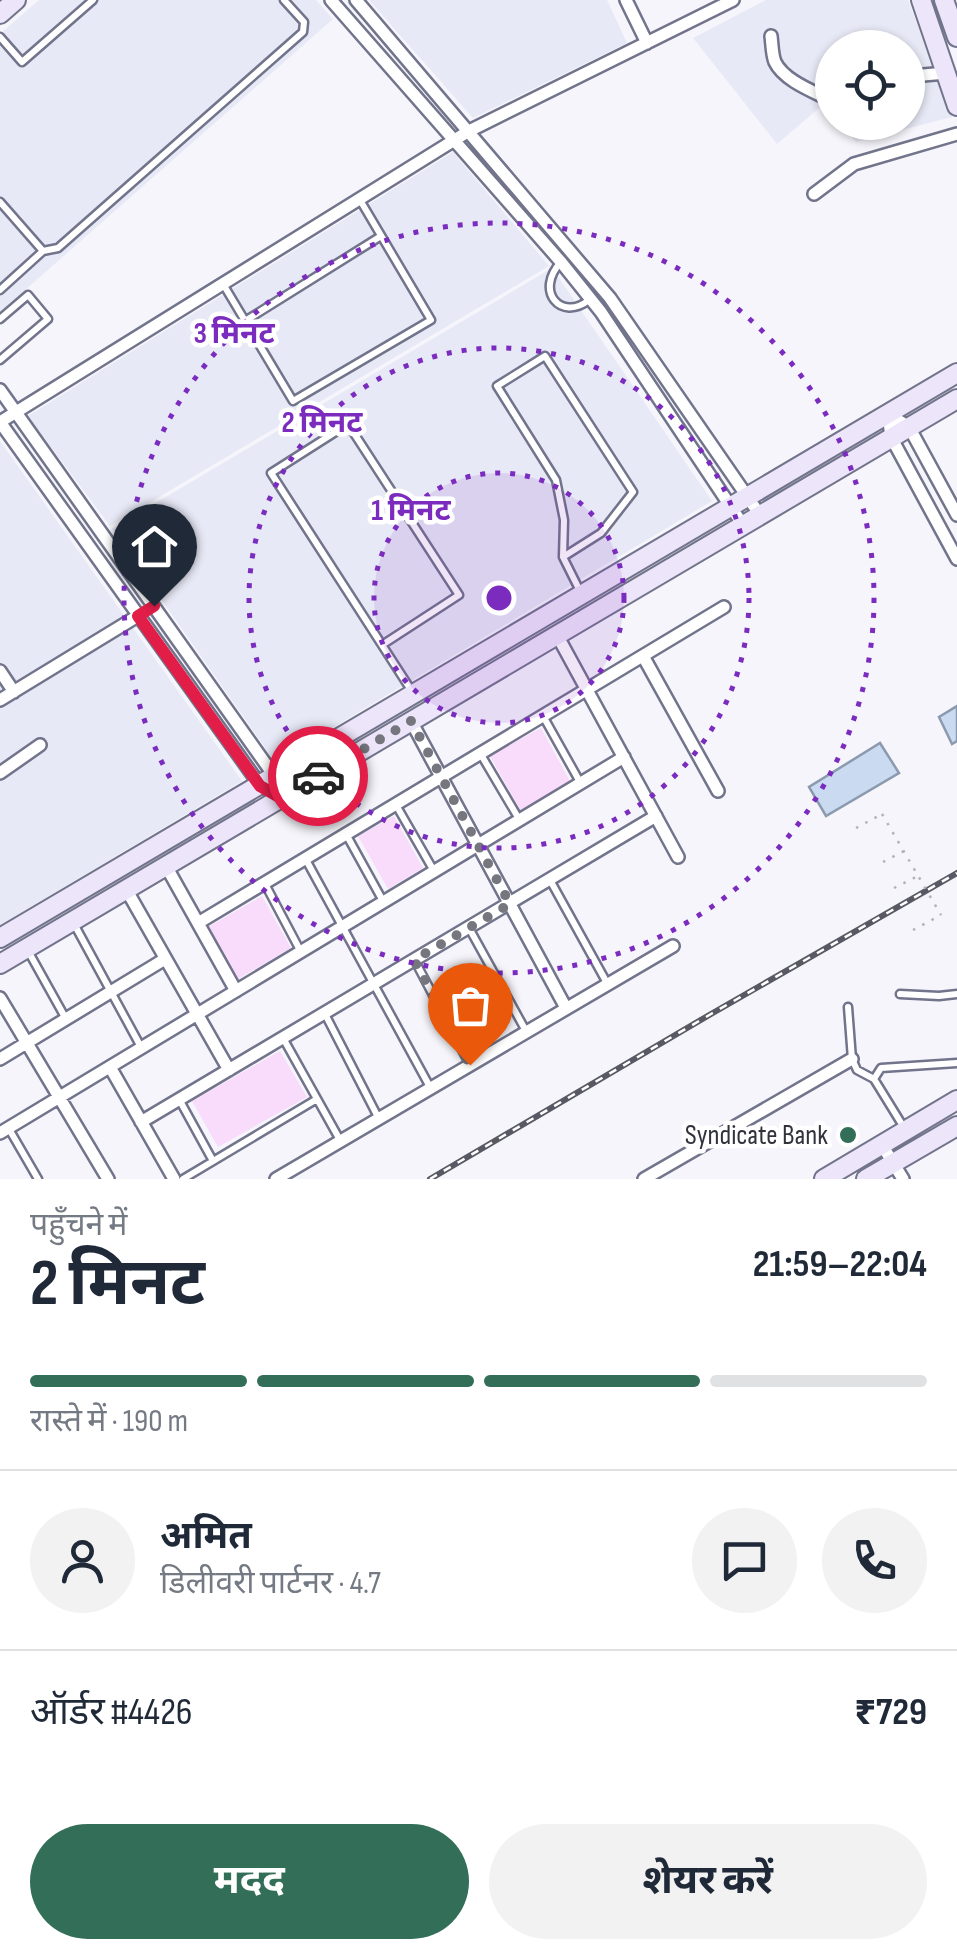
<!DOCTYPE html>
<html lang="hi">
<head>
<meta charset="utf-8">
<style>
  :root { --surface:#fff; --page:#f2f2f3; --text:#1f2937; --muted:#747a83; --line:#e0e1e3; --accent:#336e59 }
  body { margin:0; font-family:"Sofia Sans Condensed","Noto Sans Devanagari",sans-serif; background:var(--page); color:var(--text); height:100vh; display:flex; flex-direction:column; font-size:38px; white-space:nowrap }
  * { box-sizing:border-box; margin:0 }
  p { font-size:32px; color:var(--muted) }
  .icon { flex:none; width:55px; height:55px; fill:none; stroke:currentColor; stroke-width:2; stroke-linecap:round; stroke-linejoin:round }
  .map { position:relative; height:1179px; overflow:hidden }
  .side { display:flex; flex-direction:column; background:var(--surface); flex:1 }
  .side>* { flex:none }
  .fabs { position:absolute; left:815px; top:30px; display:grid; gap:20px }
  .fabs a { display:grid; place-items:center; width:110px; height:110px; border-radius:50%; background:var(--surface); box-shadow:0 2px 8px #0004; font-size:50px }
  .pin { position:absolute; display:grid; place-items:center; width:85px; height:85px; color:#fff; margin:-102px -42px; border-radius:50% 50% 50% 0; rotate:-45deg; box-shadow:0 0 10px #0007 }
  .pin .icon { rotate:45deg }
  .courier { position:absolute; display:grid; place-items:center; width:100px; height:100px; margin:-50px; border:8px solid #e11d48; border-radius:50%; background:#fff; color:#222; box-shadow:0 2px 12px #0007 }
  .headline em { font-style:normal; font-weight:700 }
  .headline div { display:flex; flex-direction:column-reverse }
  .headline { display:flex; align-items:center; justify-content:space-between; height:170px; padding:0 30px }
  h1 { font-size:65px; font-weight:700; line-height:75px }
  .bar { display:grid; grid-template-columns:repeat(4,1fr); gap:15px 10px; align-content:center; height:120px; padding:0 30px }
  .bar i { height:12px; border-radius:8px; background:var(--line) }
  .bar .on { background:var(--accent) }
  .bar p { grid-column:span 4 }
  .line { display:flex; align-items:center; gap:25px; padding:0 30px; border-top:2px solid var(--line) }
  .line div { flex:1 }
  .round { display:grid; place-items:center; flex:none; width:105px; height:105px; border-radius:52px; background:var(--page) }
  .cta { display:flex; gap:20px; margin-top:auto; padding:20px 30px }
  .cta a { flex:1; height:115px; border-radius:60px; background:var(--accent); color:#fff; font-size:40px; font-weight:700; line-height:115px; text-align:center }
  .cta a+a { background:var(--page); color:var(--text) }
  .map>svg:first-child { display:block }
  .built { fill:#e7e9f6 }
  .green { fill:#f9dcfb }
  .building { fill:#cadaf0; stroke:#8b9aaf; stroke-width:2.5 }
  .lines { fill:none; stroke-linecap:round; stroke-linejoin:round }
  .lane-casing { stroke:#71748b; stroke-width:11 }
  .street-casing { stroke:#71748b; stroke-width:16 }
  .secondary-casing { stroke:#71748b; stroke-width:22 }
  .path { stroke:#b2b2ba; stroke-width:2.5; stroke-dasharray:2.5 8; stroke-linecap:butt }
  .lane { stroke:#fff; stroke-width:6 }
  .street { stroke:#fff; stroke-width:11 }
  .secondary { stroke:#ede5fa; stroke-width:18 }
  .rail-casing { stroke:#585962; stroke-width:6 }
  .rail { stroke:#fff; stroke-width:2.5; stroke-dasharray:8; stroke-linecap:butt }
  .path-bridge { stroke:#b2b2ba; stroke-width:2.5; stroke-dasharray:2.5 8; stroke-linecap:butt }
  .done { stroke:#76767f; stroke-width:10; stroke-dasharray:0 18 }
  .route { stroke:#e11d48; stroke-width:12 }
  .ring { fill:none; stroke:#7b2cbf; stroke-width:5; stroke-dasharray:5 10 }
  .poi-dot { fill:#336e59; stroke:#fff; stroke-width:4 }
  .labels { text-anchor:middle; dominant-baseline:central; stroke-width:9; stroke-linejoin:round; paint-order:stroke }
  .poi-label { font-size:28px; fill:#31323c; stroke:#fff; text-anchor:end }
  .centre { fill:#7b2cbf; stroke:#fff; stroke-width:5 }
  .ring-label { font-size:30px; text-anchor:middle; font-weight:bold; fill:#7b2cbf; stroke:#fff; stroke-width:9; stroke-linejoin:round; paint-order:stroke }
</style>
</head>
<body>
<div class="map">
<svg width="957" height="1179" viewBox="0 0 957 1179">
  <rect width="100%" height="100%" fill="#f5f5fb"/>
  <path class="built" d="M39 0H316L333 19 0 312V34Z
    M369 0H607L627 43 473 118Z
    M766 0H908L952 117 856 142 840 123 908 122V48H832V112L825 103 777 144 693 38Z
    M453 152 549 266 110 526 28 416Z
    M552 268 712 501 275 762 112 529Z
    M0 441 242 781 0 925Z"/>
  <path class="green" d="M541 728 571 783 520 810 490 756Z
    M394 816 423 868 388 889 358 836Z
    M262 896 291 948 238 979 208 927Z
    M280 1051 307 1097 218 1147 192 1101Z"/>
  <path class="building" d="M957 706V741L952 744 939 717Z
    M880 743 899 773 826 816 809 787Z"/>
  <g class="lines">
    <defs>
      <path id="lane" d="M0 37 22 62 93 0
        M0 202 43 251
        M561 262C534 291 561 322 589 300
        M223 284 293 401 431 320 360 200
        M0 290 43 251 58 248 303 32 304 22 284 0
        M0 319 28 295 48 319 0 360
        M245 321 381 236
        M563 557 601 533 633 492 545 356 497 386 556 480 564 520 563 557 581 593
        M382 645 459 595 348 424 271 473 413 693
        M543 716 580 782
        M480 753 519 819
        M396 805 434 871
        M346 834 383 901
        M305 858 430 1087
        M550 880 607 983
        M265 884 301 952
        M73 922 141 1047
        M469 928 526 1031
        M27 949 66 1019
        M415 961 470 1065
        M900 994 939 996 957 994
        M848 1007 852 1059 857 1070 874 1079 903 1126
        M325 1014 379 1119
        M283 1038 340 1140
        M874 1079 881 1068 957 1063
        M180 1101 213 1161
        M9 1129 38 1179
        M183 1179 317 1099"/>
      <path id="street" d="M331 0 561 262 601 312 743 525
        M356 0 610 298 760 515
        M626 0 647 43
        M771 36C772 43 772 55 775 62 784 81 815 92 832 101
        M908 81 912 76 946 73
        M814 194 854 164 957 134
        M0 390 275 777 281 797
        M888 414 891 437 957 559
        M888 414 909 427 957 515
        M0 422 469 131 733 0
        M0 422 260 785 281 797
        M557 635 678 857
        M643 656 718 791
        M0 671 14 692
        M0 700 141 614
        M411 721 566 1008
        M0 773 40 745
        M166 866 236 991
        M126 889 229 1070
        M198 923 724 607
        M0 998 108 1179
        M0 1059 165 959
        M110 1067 174 1179
        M141 1122 656 816
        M0 1133 624 757
        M882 1145 903 1179
        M276 1179 673 946
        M644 1179 852 1059"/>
      <path id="secondary" d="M921 0 957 106
        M944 0 957 37
        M0 14 16 0
        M0 938 957 373
        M0 964 957 399
        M824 1179 957 1100
        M866 1179 957 1126"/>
    </defs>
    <use href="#lane" class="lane-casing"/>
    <use href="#street" class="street-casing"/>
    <use href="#secondary" class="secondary-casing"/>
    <path class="path" d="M856 828 882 814
      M883 862 904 851
      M894 888 918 876
      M913 930 941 915"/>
    <use href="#lane" class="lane"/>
    <use href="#street" class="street"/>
    <use href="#secondary" class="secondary"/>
    <defs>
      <path id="rail" d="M430 1179 711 1014 957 873"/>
    </defs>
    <use href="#rail" class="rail-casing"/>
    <use href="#rail" class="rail"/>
    <path class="path-bridge" d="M882 814 941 915"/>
  </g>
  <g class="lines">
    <path class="done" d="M318 776 411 721 510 904 414 960 470 1065"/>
    <path class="route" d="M154 606 138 616 260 786 281 798 318 776"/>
  </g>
  <circle cx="499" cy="598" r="125" fill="#7b2cbf" fill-opacity=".12"/>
  <g class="ring">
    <circle cx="499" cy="598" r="125"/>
    <circle cx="499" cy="598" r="250"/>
    <circle cx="499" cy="598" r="375"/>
  </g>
  <circle class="poi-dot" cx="848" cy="1135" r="10"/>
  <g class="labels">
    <g class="poi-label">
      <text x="828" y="1135">Syndicate Bank</text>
    </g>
  </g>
  <circle cx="499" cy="598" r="15" class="centre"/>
  <g class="ring-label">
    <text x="234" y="343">3 मिनट</text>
    <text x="322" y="432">2 मिनट</text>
    <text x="411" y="520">1 मिनट</text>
  </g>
</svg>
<div class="fabs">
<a><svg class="icon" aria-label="locate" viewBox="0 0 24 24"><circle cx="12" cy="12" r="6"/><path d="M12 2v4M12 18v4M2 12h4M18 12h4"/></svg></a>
</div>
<div class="pin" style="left:470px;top:1065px;background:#ea580c"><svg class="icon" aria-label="bag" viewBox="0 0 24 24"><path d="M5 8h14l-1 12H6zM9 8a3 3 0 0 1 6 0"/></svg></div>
<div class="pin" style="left:154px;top:606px;background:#1f2937"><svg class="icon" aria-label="home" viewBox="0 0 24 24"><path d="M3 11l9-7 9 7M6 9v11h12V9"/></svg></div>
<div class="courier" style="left:318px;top:776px"><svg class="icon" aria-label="car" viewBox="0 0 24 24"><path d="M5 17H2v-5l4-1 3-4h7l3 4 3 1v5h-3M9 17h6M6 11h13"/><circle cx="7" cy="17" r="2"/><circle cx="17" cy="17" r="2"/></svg></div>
</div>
<section class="side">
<div class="headline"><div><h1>2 मिनट</h1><p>पहुँचने में</p></div><em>21:59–22:04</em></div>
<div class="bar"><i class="on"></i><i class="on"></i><i class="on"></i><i></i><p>रास्ते में · 190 m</p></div>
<div class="line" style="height:180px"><a class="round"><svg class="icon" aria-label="person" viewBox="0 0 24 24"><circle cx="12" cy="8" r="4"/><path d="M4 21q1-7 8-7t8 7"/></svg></a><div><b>अमित</b><p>डिलीवरी पार्टनर · 4.7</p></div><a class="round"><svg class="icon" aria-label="chat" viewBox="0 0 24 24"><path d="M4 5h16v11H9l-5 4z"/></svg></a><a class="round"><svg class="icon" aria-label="phone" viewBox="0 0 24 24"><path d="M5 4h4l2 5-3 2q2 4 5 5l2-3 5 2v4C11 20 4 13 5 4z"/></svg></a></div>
<div class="line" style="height:130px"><div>ऑर्डर #4426</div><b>₹729</b></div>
<div class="cta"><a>मदद</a><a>शेयर करें</a></div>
</section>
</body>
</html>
